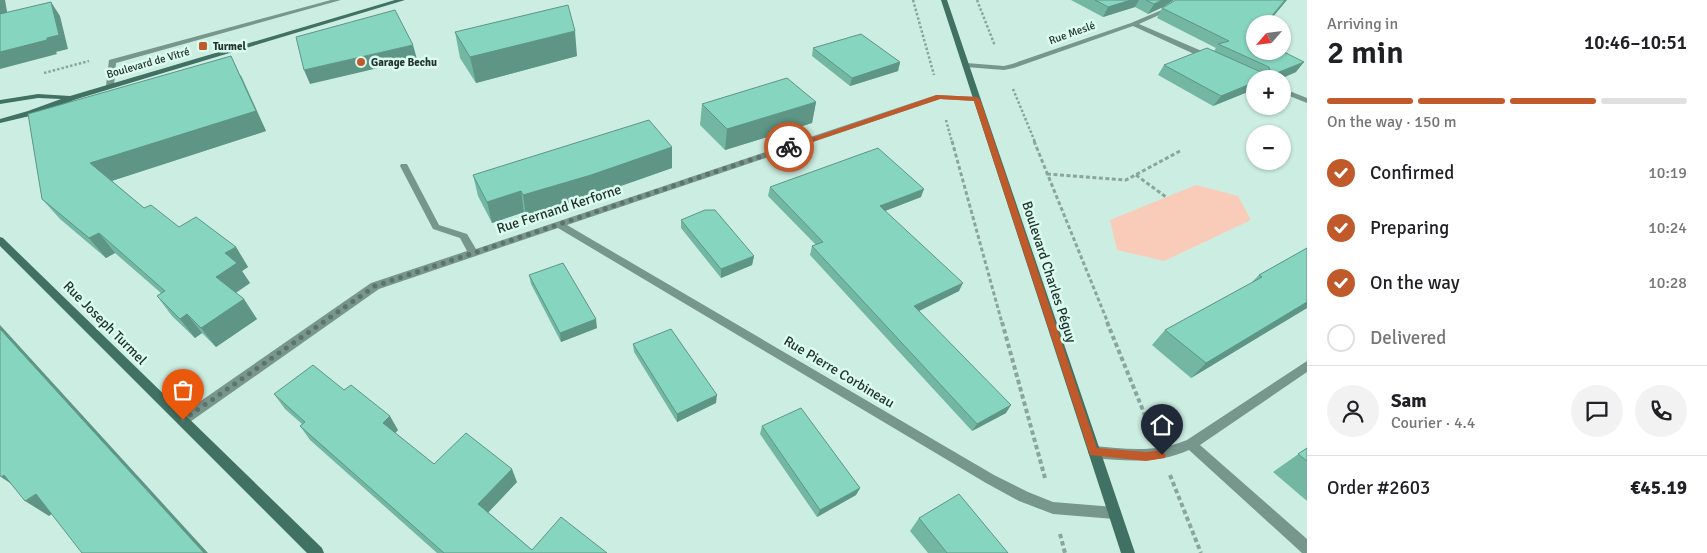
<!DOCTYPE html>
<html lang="en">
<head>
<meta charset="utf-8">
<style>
  :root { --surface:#fff; --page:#f2f2f2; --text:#202124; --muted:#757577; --line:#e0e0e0; --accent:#c05a2b }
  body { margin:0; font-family:Signika,sans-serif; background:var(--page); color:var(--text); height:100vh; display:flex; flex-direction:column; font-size:19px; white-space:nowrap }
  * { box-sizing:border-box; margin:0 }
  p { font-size:16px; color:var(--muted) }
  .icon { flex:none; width:28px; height:28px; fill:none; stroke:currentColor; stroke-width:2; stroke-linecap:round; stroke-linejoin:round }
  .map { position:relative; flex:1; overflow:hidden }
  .drawer { display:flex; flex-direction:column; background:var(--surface); width:400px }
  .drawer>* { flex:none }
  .needle { width:32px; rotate:242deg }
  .tools { position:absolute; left:1246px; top:15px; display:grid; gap:10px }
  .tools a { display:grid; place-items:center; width:45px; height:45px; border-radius:50%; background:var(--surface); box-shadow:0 1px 4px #0004; font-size:25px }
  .pin { position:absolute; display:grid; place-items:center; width:42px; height:42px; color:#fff; margin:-51px -21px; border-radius:50% 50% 50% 0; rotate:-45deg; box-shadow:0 0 5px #0007 }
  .pin .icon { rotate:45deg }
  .courier { position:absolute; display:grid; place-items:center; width:50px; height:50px; margin:-25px; border:4px solid #c05a2b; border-radius:50%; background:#fff; color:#222; box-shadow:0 1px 6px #0007 }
  .overview em { font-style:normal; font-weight:600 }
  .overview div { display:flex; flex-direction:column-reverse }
  .overview { display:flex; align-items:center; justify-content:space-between; height:85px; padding:0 20px }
  h1 { font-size:32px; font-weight:600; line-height:38px }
  .bar { display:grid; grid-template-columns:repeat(4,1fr); gap:8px 5px; align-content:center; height:60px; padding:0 20px }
  .bar i { height:6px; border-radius:4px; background:var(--line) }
  .bar .on { background:var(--accent) }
  .bar p { grid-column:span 4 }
  .line { display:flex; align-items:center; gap:12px; padding:0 20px; border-top:1px solid var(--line) }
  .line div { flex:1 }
  .round { display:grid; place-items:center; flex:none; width:52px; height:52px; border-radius:26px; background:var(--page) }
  ol { padding:0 20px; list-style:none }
  li { display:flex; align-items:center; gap:15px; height:55px }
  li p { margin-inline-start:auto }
  li .icon { padding:5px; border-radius:50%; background:var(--accent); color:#fff; stroke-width:4 }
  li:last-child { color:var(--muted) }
  li i { width:28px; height:28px; border:2px solid var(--line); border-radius:50% }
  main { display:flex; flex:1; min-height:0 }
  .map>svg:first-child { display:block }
  .green { fill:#f9ccb9 }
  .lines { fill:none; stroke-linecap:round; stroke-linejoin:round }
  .path-far2 { stroke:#8ba59c; stroke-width:2.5; stroke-dasharray:2.5 2; stroke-linecap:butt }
  .path-far1 { stroke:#8ba59c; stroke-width:3; stroke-dasharray:4 2.5; stroke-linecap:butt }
  .path { stroke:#8ba59c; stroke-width:4; stroke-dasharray:4.5 3; stroke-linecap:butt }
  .street { fill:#77968c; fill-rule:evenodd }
  .secondary { fill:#407163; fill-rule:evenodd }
  .wall { fill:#73b7a3 }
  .shaded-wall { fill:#5e9585 }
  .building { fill:#86d5be; stroke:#5e9585 }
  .route { fill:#c05a2b }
  .done { stroke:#5f736c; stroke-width:5; stroke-dasharray:0 9 }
  .poi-dot { fill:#c05a2b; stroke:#d9fbf0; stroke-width:2 }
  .labels { text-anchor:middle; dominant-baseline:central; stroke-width:5; stroke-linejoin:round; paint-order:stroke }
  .far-street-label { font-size:11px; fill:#24312d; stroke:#d9fbf0 }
  .far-poi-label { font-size:11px; font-weight:bold; fill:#24312d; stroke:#d9fbf0; text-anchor:start }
  .street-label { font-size:14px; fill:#24312d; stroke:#d9fbf0 }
</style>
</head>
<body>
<main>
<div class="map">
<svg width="1307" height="553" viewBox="0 0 1307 553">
  <rect width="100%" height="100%" fill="#cceee2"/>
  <path class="green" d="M1196 185 1238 196 1251 220 1164 261 1117 250 1110 220Z"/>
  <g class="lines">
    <path class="path-far2" d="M913 0 934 75
      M977 0 995 46
      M44 73 89 61
      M1013 89 1035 142
      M946 120 952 142"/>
    <path class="path-far1" d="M952 141 1002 323
      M1034 141 1108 323
      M1047 174 1126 180 1180 151
      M1136 175 1166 197"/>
    <path class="path" d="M1002 322 1045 478
      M1107 322 1151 430
      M1170 475 1201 553
      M1060 534 1065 553"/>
    <path class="street" d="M331 0H341L116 63 114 86 110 88 106 86 109 60Z
      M1177 0H1184L1168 11 1139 24 1211 55V59H1205L1133 26 1014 68 1004 70 966 67 962 65 966 63 1004 66 1012 64 1131 23 1164 9Z
      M1282 88 1307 98V103L1282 93Z
      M936 95 977 97 981 99 977 101 940 99 567 225 994 475 1028 492 1053 502 1114 507 1119 509 1120 513 1119 517 1114 519 1053 514 1019 501 986 483 558 228 379 289 187 424 183 425 179 424 177 420 179 416 371 283 467 251 460 238 433 229 400 166 401 164H407L408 166 439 225 467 234 476 249Z
      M1307 361V372L1200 445 1307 539V553H1302L1189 450C1158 464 1127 461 1094 458L1090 456 1088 452 1090 448 1094 446C1126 449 1157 453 1187 440Z"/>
    <path class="secondary" d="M395 0H405L77 99 34 115 0 123V119L28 111 61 99 38 98 0 104V100L38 94 70 96Z
      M941 0H947L1135 553H1121Z
      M0 237 3 238 322 548 324 553H307L0 246Z"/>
  </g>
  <path class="wall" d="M1071 0H1174L1163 7 1148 14 1135 7 1103 17Z
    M1162 8 1254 38 1296 72 1280 79H1255V89L1213 106 1158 75 1164 65 1214 51 1216 48 1157 18Z
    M455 32 577 56 476 83 460 58Z
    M813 48 900 62 898 71 850 86 812 56Z
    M241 75 266 131 112 181 144 208 179 227 236 247 248 267 242 271 250 283 236 293 257 319 216 347 202 333 195 338 172 316 157 296 161 293 115 253 106 258 60 219 42 199Z
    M816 102 812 123 725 150 700 125 702 104Z
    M672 168 592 196 526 216 524 212 492 223 478 196 473 175Z
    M770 187 921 197 885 211 959 291 919 311 1006 413 972 431 810 255 812 246 816 245 768 196Z
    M681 220 754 256 752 265 721 278 681 228Z
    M1307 248V308L1191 378 1152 345 1165 330 1250 284 1259 275Z
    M529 275 597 328 561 342 531 284Z
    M633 344 716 403 677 422 634 352Z
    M344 390 398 430 395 433 434 464 517 482 488 512 532 550 607 553H437L310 440 300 426 302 424 285 409 274 394Z
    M762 426 860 488 856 495 817 517 760 434Z
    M1307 448V501L1273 472Z
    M919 518 1008 553H928L910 531Z"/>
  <path class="shaded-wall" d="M0 0H5L10 28 0 15Z
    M1131 0H1139L1135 7 1103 17 1108 7Z
    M1162 0H1174L1163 7 1148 14 1154 4Z
    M1285 0H1287L1267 24H1265Z
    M51 2 60 16 68 49 56 52 57 54 0 69V52Z
    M575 31 577 56 476 83 470 57Z
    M413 45 417 59 310 84 304 70Z
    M231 56 266 131 105 183 90 163Z
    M900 62 898 71 850 86 852 78Z
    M1304 62 1296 72 1280 79H1262Z
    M1255 82V89L1213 106 1221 96Z
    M816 102 812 123 725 150 727 129Z
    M672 147V168L592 196 526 216 523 195Z
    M924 189 921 197 877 214 880 206Z
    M521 191 524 212 492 223 487 202Z
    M99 233 115 253 106 258 89 238Z
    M236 247 248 267 242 271 250 283 229 297 216 277 225 253Z
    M754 256 752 265 721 278V269Z
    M963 283 959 291 911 315 914 306Z
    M244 299 257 319 216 347 201 328Z
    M1307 302V308L1191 378 1206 363Z
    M187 314 202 333 195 338 180 319Z
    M596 319 597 328 561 342 560 333Z
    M0 325 208 553H204L0 329Z
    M717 395 716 403 677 422V414Z
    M1011 405 1006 413 972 431 977 424Z
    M390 416 398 430 391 437 383 423Z
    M512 469 517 482 484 517 478 504Z
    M4 475 25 493 1 477Z
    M860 488 856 495 817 517 820 510Z
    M36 494 59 509 49 516 25 501Z"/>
  <path class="building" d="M1095 0H1131L1108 7Z
    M1146 0H1162L1154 4Z
    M1176 0H1285L1265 24H1255V35L1253 37 1255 38V51H1282L1304 62 1262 79H1255V82L1221 96 1164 65 1207 48 1261 72 1270 70 1269 67 1218 44 1229 41 1162 8Z
    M51 2 59 35 47 38V40L0 52V14Z
    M568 5 575 31 470 57 455 32Z
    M395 10 413 45 304 70 296 37Z
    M861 34 900 62 852 78 813 48Z
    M231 56 256 111 90 163 144 208 151 205 179 227 196 217 236 247 225 253 237 263 216 277 244 299 201 328 187 314 180 319 157 296 165 291 99 233 89 238 42 199 28 114Z
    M787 78 816 102 727 129 702 104Z
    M649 120 672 147 591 175 523 195 521 191 487 202 473 175Z
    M878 148 924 189 880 206 963 283 914 306 1011 405 977 424 812 246 823 242 770 187Z
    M705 210H715L754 256 721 269 681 220Z
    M1307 248V302L1206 363 1165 330 1262 277 1259 275Z
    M563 263 596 319 560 333 529 275Z
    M0 329 204 553H82L36 494 25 501 4 475 1 477 0 475Z
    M671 329 717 395 677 414 633 344Z
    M313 365 344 390 351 385 390 416 383 423 434 464 466 433 512 469 478 504 532 550 561 517 607 553H444L300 426 305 422 274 394Z
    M801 408 860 488 820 510 762 426Z
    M1307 448V461L1298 454Z
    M959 494 1008 553H947L919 518Z"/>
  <path class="route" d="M937 95 977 97 980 99 1097 448 1146 452 1162 450 1166 455 1165 458 1146 461 1090 455 974 101 940 99 791 149 785 147Z"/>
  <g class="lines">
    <path class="done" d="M183 420 375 286 789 147"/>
  </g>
  <g class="poi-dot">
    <rect x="198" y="41" width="10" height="10" rx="2.5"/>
    <circle cx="361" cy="62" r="5"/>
  </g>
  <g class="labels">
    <g class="far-street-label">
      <text transform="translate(1072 33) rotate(-20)">Rue Meslé</text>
      <text transform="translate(148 63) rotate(-16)">Boulevard de Vitré</text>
    </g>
    <g class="far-poi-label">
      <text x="213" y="46">Turmel</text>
      <text x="371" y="62">Garage Bechu</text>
    </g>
    <g class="street-label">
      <text transform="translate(559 209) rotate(-18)">Rue Fernand Kerforne</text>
      <text transform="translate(1049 272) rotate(72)">Boulevard Charles Péguy</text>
      <text transform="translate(105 323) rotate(45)">Rue Joseph Turmel</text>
      <text transform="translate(839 372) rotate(31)">Rue Pierre Corbineau</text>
    </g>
  </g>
</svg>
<div class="tools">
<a><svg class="needle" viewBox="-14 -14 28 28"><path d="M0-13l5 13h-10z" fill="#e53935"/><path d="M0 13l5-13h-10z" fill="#757577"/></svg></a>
<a>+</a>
<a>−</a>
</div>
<div class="pin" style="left:183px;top:420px;background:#ea580c"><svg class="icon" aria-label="bag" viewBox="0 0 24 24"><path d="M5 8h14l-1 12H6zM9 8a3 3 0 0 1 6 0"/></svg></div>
<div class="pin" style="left:1162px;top:455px;background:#1f2937"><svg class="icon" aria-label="home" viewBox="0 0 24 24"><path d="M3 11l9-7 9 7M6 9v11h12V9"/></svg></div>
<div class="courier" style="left:789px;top:147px"><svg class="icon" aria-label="bike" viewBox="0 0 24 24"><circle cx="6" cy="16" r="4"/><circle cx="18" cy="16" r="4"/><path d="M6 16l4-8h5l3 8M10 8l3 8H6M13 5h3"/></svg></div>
</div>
<section class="drawer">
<div class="overview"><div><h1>2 min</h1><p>Arriving in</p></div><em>10:46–10:51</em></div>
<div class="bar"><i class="on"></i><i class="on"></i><i class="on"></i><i></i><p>On the way · 150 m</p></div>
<ol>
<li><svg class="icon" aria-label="check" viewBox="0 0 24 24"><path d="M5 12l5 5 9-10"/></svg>Confirmed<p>10:19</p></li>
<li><svg class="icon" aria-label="check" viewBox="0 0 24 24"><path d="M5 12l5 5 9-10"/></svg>Preparing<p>10:24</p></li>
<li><svg class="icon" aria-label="check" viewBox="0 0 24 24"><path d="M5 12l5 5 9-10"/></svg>On the way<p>10:28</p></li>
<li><i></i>Delivered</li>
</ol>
<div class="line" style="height:90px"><a class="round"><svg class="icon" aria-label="person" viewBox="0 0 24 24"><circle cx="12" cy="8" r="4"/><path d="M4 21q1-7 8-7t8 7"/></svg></a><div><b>Sam</b><p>Courier · 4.4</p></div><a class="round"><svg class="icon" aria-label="chat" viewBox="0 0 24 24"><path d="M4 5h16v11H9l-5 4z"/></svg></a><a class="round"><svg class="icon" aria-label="phone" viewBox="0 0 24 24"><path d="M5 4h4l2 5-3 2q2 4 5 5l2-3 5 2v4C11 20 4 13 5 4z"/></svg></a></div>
<div class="line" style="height:65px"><div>Order #2603</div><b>€45.19</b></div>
</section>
</main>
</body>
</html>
